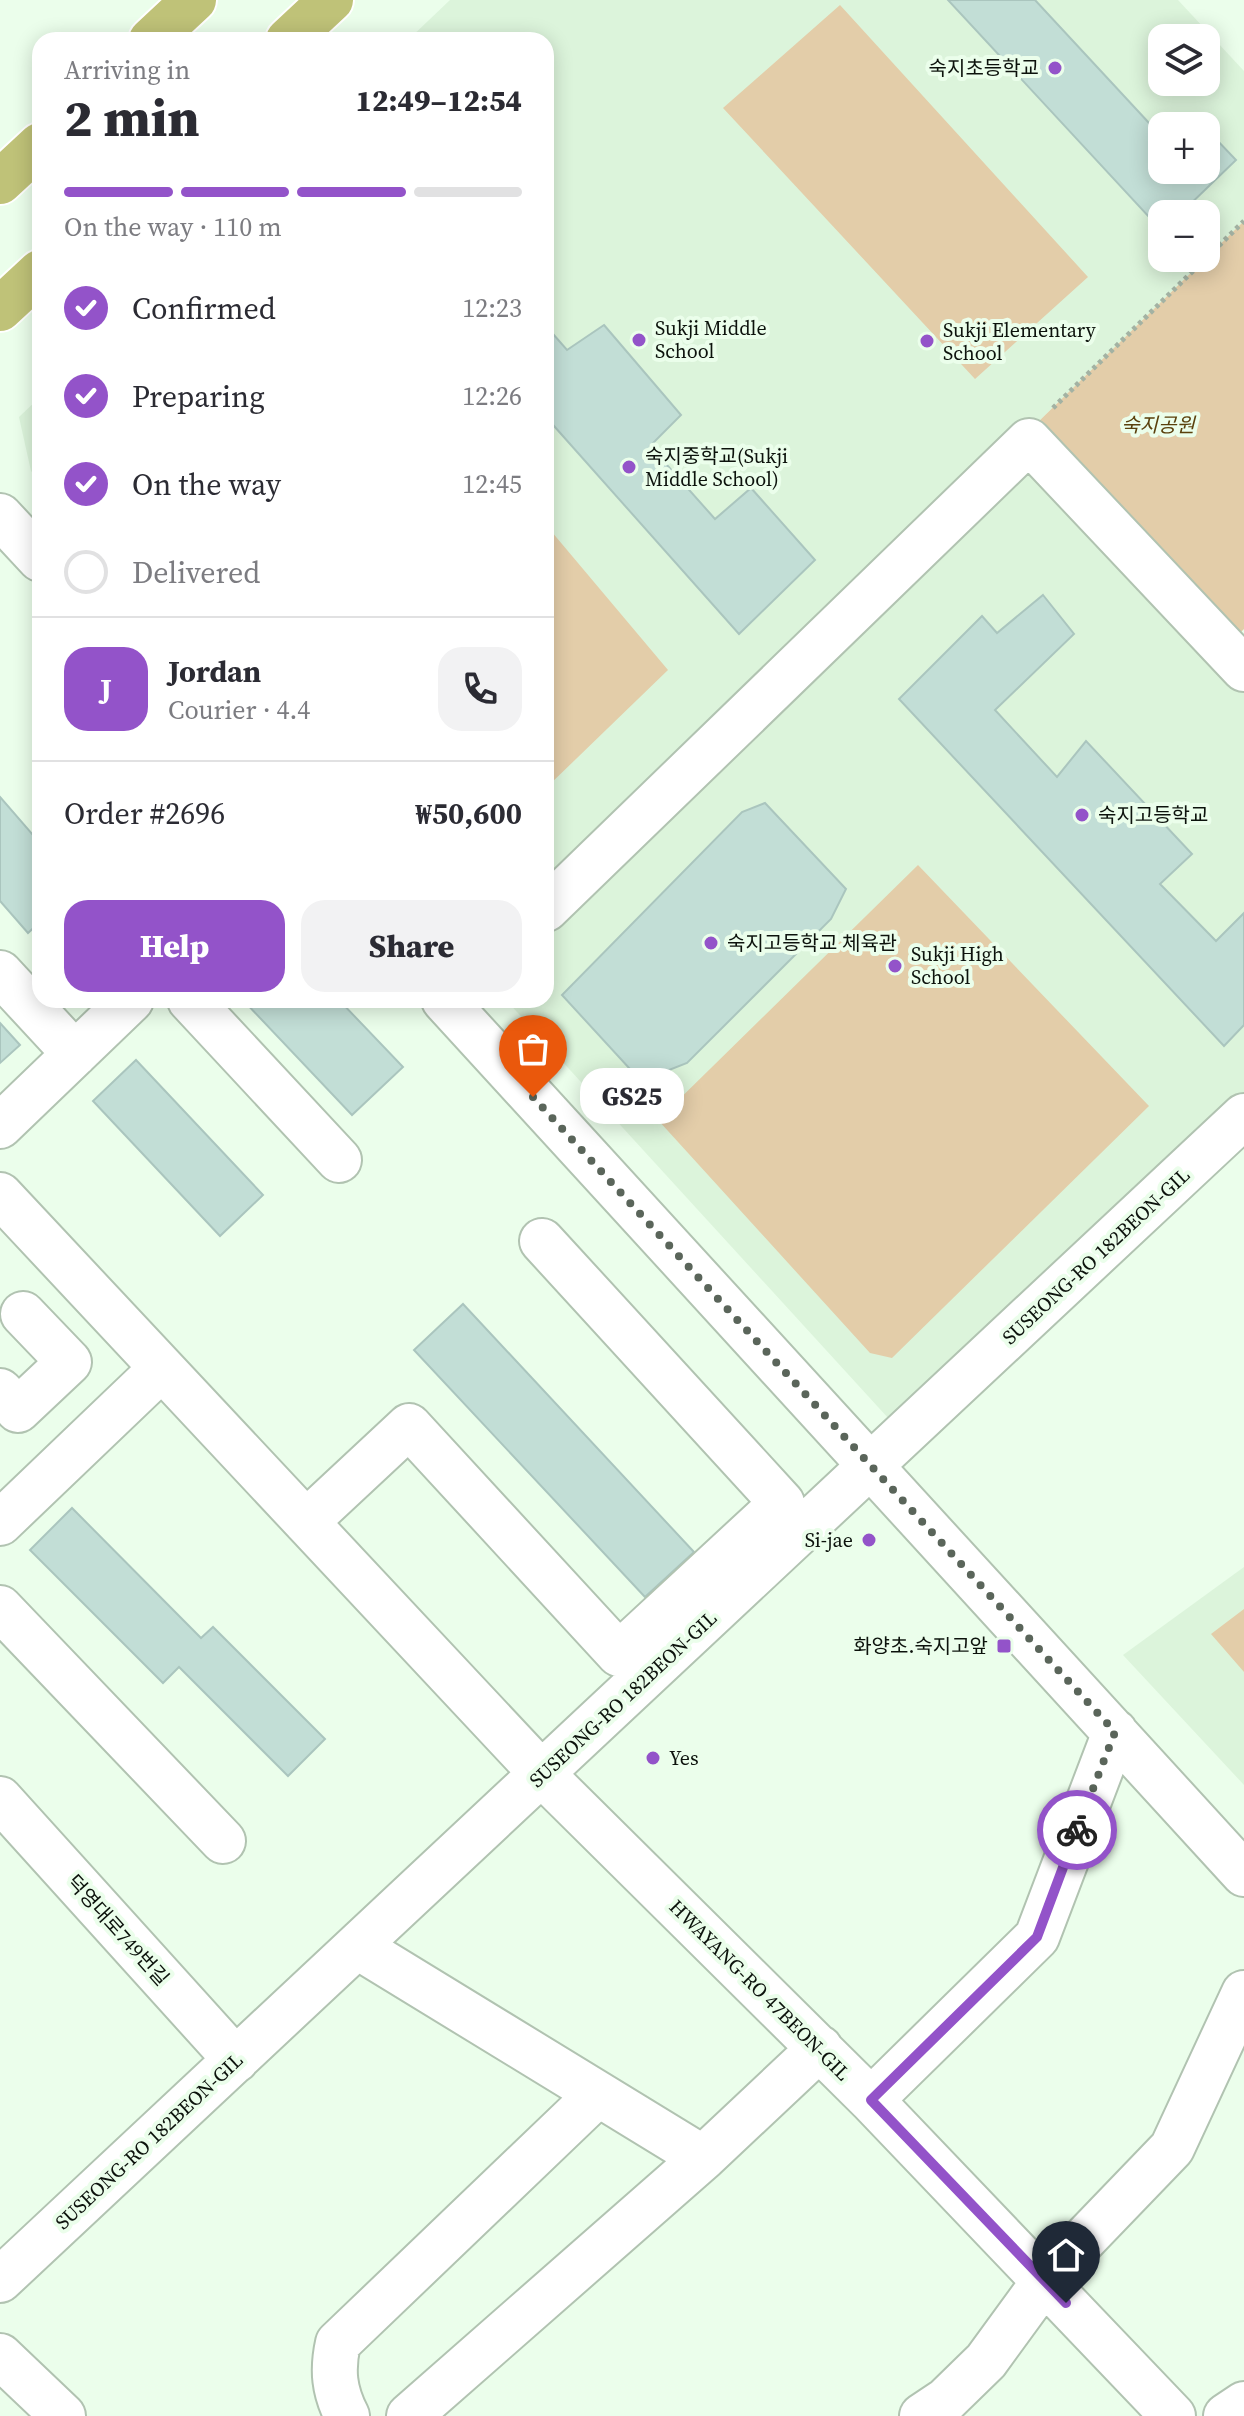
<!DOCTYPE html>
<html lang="en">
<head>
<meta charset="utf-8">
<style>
  :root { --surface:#fff; --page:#f2f2f3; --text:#2b2b33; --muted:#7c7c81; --line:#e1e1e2; --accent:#9353c9 }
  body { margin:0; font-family:"Source Serif 4","Noto Sans KR",serif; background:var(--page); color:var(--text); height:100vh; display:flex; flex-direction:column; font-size:30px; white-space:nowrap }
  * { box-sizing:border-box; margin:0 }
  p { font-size:26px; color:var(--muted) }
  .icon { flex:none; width:44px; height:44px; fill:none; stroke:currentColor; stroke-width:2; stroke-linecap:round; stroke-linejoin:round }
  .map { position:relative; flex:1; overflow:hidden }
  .drawer { position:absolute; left:32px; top:32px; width:522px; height:976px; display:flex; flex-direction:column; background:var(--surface); border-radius:24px; box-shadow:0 4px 20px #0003 }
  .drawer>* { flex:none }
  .controls { position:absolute; left:1148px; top:24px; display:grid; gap:16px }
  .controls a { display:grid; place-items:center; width:72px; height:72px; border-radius:16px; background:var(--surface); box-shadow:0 4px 20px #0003; font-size:40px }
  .pin { position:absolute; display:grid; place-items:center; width:68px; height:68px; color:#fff; margin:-82px -34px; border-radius:50% 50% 50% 0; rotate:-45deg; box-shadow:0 0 8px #0007 }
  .pin .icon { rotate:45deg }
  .courier { position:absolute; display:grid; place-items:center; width:80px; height:80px; margin:-40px; border:6px solid #9353c9; border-radius:50%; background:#fff; color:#222; box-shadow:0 2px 10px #0007 }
  .bubble { position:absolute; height:56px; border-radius:24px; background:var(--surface); box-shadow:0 4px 20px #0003; font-size:26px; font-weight:800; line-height:56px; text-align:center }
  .summary em { font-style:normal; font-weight:800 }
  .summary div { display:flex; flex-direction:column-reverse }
  .summary { display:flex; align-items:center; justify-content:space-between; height:136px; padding:0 32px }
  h1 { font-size:52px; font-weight:800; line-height:60px }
  .bar { display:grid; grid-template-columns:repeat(4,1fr); gap:12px 8px; align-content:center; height:96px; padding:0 32px }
  .bar i { height:10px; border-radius:6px; background:var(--line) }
  .bar .active { background:var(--accent) }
  .bar p { grid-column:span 4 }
  .line { display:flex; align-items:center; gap:20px; padding:0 32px; border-top:2px solid var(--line) }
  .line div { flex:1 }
  .round { display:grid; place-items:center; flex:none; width:84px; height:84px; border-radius:24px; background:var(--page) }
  ol { padding:0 32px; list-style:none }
  li { display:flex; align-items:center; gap:24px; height:88px }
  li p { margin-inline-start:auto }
  li .icon { padding:8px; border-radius:50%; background:var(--accent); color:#fff; stroke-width:4 }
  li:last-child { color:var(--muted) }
  li i { width:44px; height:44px; border:4px solid var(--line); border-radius:50% }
  .button { display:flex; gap:16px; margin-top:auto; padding:16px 32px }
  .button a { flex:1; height:92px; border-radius:24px; background:var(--accent); color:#fff; font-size:32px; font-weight:800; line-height:92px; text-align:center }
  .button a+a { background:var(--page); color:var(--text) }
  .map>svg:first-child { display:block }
  .built { fill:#dcf4db; fill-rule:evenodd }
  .green { fill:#e3cda9 }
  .building { fill:#c2ded6; stroke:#aac5be; stroke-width:2 }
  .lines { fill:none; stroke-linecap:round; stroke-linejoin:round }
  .minor-casing { stroke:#b1c3b1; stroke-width:48 }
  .major-casing { stroke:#fff; stroke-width:48 }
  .path { stroke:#a3b2a3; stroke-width:5; stroke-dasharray:4 4; stroke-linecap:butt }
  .minor { stroke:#fff; stroke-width:44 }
  .major { stroke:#bfc278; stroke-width:44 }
  .done { stroke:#5a655a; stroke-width:8; stroke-dasharray:0 14.4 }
  .route { stroke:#9353c9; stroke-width:10 }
  .poi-dot { fill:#9353c9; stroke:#ebfeeb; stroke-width:3 }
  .labels { text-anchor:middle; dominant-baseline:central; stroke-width:8; stroke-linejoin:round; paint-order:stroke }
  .poi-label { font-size:20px; fill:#0c120c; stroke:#ebfeeb; text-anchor:start }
  .park-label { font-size:20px; font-style:italic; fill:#5a400c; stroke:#ebfeeb }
  .street-label { font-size:20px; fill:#0c120c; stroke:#ebfeeb }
</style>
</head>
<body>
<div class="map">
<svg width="1244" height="2416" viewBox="0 0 1244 2416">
  <rect width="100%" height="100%" fill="#ebfeeb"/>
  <path class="built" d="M450 0H1178L1244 71V221L1036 424 546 883V40H408ZM1162 38H1206V82H1162ZM1162 126H1206V170H1162ZM1162 214H1206V258H1162Z
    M40 397V481L31 471 19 417Z
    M1029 462 1244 692V1094L889 1419 506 1000H546V933Z
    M1244 1567V1785L1123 1655Z"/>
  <path class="green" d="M840 5 1088 277 975 379 723 108Z
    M1244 221V629L1240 633 1036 424Z
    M546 525 668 670 546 788Z
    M918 865 1149 1106 892 1358 870 1353 658 1120Z
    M1244 1609V1672L1211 1634Z"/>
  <path class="building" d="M948 0H1035L1162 137V170H1206V147L1216 139 1236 160 1180 214H1162V231Z
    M604 325 681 415 650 446 715 519 751 488 815 560 739 634 546 417V326L567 350Z
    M1043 595 1074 634 995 710 1057 777 1086 741 1192 854 1160 884 1216 941 1244 913V1025L1224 1046 899 699 982 616 997 633Z
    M0 797 40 843V922L28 933 0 901Z
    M765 803 846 889 831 919 687 1063 641 1081 562 995 742 812Z
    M243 1000H339L403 1067 352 1115Z
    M0 1023 20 1045 0 1063Z
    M136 1060 263 1195 220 1236 93 1101Z
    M463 1304 694 1552 645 1597 414 1350Z
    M72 1508 201 1638 213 1627 325 1739 288 1776 179 1667 163 1683 30 1550Z"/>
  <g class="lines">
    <defs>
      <path id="minor" d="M0 516 40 559
        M546 909 1029 441 1244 669
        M0 973 75 1054
        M190 1000 339 1160
        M444 1000 1244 1874
        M0 1126 131 1000
        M0 1195 543 1775 871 2100 1173 2416
        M0 1391 18 1410 69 1362 23 1314
        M306 1522 409 1426 619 1654 782 1503 542 1241
        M0 1523 162 1368
        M0 1608 223 1841
        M0 1799 236 2060
        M358 1947 703 2158 820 2048
        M871 2100 1037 1937 1115 1732
        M0 2280 1244 1116
        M0 2356 63 2416
        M347 2416C334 2391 332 2370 338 2343L598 2094
        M409 2416 703 2158
        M922 2416 946 2400 986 2361 1045 2280 1172 2148 1244 1993
        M1226 2416 1244 2404"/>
      <path id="major" d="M151 40 194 0
        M288 40 331 0
        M0 182 40 145
        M0 309 40 272"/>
    </defs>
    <use href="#minor" class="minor-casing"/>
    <use href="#major" class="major-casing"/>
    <path class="path" d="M1053 408 1244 221"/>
    <use href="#minor" class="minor"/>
    <use href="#major" class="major"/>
  </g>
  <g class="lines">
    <path class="done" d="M533 1097 1115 1732 1077 1830"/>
    <path class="route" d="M1066 2303 871 2100 1037 1937 1077 1830"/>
  </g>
  <g class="poi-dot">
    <circle cx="1055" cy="68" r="8"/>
    <circle cx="639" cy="340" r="8"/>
    <circle cx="927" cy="341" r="8"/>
    <circle cx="629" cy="467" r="8"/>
    <circle cx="1082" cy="815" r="8"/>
    <circle cx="711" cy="943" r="8"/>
    <circle cx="895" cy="966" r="8"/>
    <circle cx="869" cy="1540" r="8"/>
    <rect x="996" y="1638" width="16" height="16" rx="4"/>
    <circle cx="653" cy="1758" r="8"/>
  </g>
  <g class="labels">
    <g class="poi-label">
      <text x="1039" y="68" text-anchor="end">숙지초등학교</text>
      <text x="655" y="328">Sukji Middle<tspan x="655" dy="23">School</tspan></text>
      <text x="943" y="330">Sukji Elementary<tspan x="943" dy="23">School</tspan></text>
      <text x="645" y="456">숙지중학교(Sukji<tspan x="645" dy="23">Middle School)</tspan></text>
      <text x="1098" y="815">숙지고등학교</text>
      <text x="727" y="943">숙지고등학교 체육관</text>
      <text x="911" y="954">Sukji High<tspan x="911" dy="23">School</tspan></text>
      <text x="853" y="1540" text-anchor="end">Si-jae</text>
      <text x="988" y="1646" text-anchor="end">화양초.숙지고앞</text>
      <text x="669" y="1758">Yes</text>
    </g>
    <g class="park-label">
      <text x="1158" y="425">숙지공원</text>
    </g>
    <g class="street-label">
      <text transform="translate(1096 1256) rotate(-43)">SUSEONG-RO 182BEON-GIL</text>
      <text transform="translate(623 1699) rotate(-43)">SUSEONG-RO 182BEON-GIL</text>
      <text transform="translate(118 1930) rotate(48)">덕영대로749번길</text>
      <text transform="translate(760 1990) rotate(45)">HWAYANG-RO 47BEON-GIL</text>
      <text transform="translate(149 2141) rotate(-43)">SUSEONG-RO 182BEON-GIL</text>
    </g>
  </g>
</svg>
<div class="controls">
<a><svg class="icon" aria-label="layers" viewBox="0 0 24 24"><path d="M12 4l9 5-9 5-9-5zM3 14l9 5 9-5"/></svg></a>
<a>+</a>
<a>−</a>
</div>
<div class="pin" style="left:533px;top:1097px;background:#ea580c"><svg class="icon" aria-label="bag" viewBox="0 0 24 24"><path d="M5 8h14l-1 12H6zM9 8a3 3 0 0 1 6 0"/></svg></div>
<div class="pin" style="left:1066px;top:2303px;background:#1f2937"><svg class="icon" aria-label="home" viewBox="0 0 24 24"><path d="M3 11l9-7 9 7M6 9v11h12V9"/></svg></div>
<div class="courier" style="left:1077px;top:1830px"><svg class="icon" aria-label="bike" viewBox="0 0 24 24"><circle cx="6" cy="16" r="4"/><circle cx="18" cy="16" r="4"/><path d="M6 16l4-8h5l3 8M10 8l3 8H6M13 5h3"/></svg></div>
<div class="bubble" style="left:580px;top:1068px;width:104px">GS25</div>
<section class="drawer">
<div class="summary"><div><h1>2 min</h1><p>Arriving in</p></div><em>12:49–12:54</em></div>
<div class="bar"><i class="active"></i><i class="active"></i><i class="active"></i><i></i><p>On the way · 110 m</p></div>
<ol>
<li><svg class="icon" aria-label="check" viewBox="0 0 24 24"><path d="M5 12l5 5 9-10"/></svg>Confirmed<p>12:23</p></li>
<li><svg class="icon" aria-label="check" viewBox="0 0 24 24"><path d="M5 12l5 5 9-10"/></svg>Preparing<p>12:26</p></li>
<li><svg class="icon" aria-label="check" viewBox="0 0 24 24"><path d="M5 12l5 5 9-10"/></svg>On the way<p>12:45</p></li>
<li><i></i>Delivered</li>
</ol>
<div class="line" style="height:144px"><b class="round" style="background:var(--accent);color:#fff">J</b><div><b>Jordan</b><p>Courier · 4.4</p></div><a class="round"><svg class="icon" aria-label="phone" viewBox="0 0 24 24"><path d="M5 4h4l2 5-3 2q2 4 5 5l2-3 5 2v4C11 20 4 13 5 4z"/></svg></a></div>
<div class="line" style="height:104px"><div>Order #2696</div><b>₩50,600</b></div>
<div class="button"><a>Help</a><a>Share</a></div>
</section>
</div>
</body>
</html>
